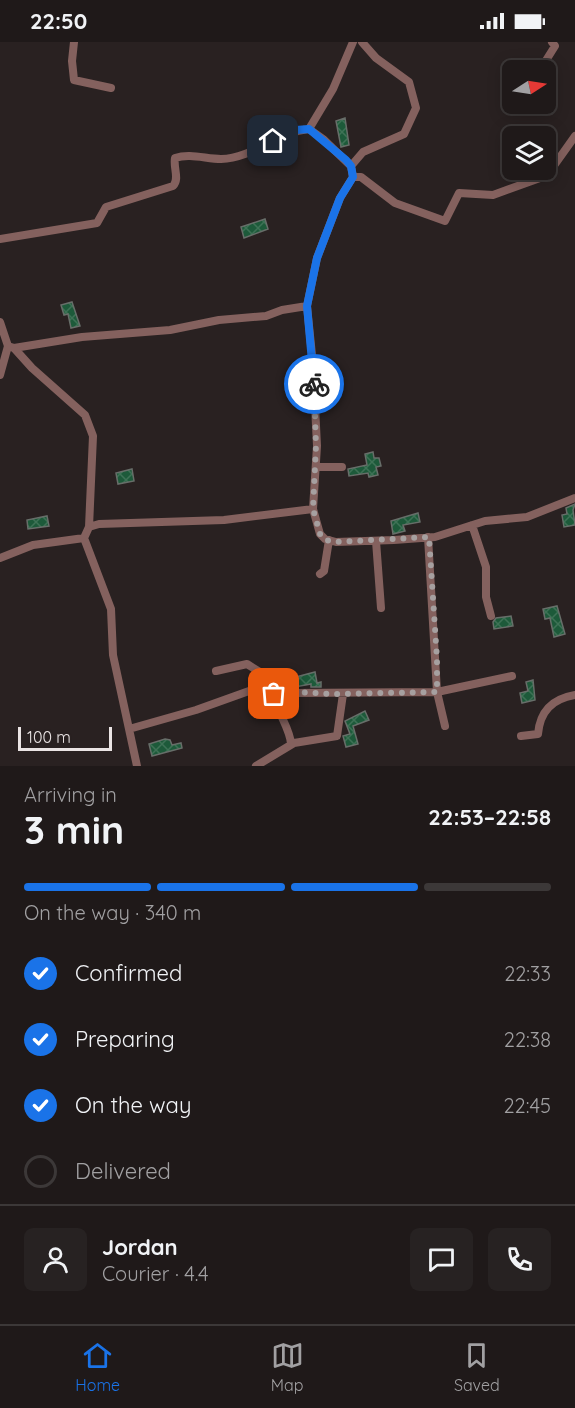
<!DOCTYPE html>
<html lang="en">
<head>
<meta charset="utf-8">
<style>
  :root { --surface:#1f1919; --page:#272222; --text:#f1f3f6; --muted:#a1a0a2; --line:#3c3838; --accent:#1a73e8 }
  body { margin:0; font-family:Quicksand,sans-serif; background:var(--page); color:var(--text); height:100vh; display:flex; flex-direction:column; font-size:22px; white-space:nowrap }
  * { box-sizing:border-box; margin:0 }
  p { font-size:20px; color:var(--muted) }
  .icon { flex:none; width:33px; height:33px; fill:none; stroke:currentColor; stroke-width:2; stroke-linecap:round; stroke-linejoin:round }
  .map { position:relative; height:724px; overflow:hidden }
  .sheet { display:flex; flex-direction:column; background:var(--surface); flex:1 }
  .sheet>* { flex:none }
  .needle { width:39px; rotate:78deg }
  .fabs { position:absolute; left:502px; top:18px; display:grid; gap:12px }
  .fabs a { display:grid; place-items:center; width:54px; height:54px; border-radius:9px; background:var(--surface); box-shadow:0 3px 15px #0003,0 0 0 2px var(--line); font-size:30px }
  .scale { position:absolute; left:18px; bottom:15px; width:94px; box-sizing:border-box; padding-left:6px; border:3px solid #eae4e4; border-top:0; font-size:16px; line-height:21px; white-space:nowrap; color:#eae4e4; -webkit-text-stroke:4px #292121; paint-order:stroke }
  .pin { position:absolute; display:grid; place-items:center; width:51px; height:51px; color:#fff; margin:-26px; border-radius:12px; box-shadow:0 3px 9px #0006 }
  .courier { position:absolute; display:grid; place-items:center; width:60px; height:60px; margin:-30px; border:4px solid #1a73e8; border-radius:50%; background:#fff; color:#222; box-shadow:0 2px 8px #0007 }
  .head em { font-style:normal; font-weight:700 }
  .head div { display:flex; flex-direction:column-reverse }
  .head { display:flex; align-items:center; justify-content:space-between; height:102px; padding:0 24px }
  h1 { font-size:39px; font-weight:700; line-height:45px }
  .bar { display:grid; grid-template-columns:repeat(4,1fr); gap:9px 6px; align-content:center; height:72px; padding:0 24px }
  .bar i { height:8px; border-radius:4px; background:var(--line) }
  .bar .selected { background:var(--accent) }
  .bar p { grid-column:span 4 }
  .line { display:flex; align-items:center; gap:15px; padding:0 24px; border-top:2px solid var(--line) }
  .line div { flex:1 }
  .round { display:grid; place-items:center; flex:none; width:63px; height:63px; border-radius:9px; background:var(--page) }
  ol { padding:0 24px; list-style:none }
  li { display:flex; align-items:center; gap:18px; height:66px }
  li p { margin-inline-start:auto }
  li .icon { padding:6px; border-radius:50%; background:var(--accent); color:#fff; stroke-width:4 }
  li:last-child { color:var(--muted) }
  li i { width:33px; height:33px; border:3px solid var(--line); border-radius:50% }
  .status { display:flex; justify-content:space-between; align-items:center; height:42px; padding:0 30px; background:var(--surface); direction:ltr }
  .status svg { height:16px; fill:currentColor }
  .tab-bar { display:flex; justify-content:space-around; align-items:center; height:84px; border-top:2px solid var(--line); background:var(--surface); font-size:16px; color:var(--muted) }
  .tab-bar a { display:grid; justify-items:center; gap:3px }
  .tab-bar .selected { color:var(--accent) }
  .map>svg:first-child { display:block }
  .building { fill:url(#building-cross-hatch); stroke:#676e69; stroke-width:1.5 }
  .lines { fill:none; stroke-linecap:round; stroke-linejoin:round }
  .minor { stroke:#84615e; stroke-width:8 }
  .done { stroke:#a6a0a0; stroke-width:6; stroke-dasharray:0 10.8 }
  .route { stroke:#1a73e8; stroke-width:8 }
</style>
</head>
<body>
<div class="status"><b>22:50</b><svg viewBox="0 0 49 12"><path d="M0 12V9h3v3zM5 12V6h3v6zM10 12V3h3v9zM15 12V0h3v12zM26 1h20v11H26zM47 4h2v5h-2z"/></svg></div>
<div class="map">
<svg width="575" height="724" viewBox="0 0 575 724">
  <defs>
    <pattern id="building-cross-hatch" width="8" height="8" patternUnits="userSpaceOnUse" patternTransform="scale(1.5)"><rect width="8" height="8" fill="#1d5a3a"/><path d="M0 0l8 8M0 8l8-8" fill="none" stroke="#3e7256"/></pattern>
  </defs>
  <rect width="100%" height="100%" fill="#292121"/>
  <path class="building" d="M345 76 349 103 341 105 336 79Z
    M265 177 268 187 244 196 241 185Z
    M72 260 80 284 71 286 68 272 64 273 61 263Z
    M373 410 374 416H379L381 424 376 425 378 433 369 435 368 431 349 434 348 427 367 423 365 412Z
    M132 427 134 439 118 442 116 431Z
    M575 462 573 468 575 483 564 485 562 473 567 472 566 466Z
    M418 471 420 480 403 483 405 489 393 492 391 479Z
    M47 474 49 484 28 487 27 478Z
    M557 564 565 592 554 595 550 576 545 577 543 567Z
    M511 574 513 584 494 587 493 580 496 576Z
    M315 630 317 641 321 640V645H311V642L295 645 292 636Z
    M533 638 535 658 522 661 520 651 528 649 526 640Z
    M365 669 369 678 353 684 358 702 346 705 343 694 350 692 345 679Z
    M165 697 170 698 172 703 181 701 182 706 152 714 149 702Z"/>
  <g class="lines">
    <path class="minor" d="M74 0 72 19 74 38 111 46
      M540 28 555 4 552 0
      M351 124 323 97 309 87 333 47 353 0
      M353 135H361L395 161 445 179 459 151 493 153 540 136 553 125 575 94
      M0 197 97 181 106 165 173 144C180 137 173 126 175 116 190 111 206 117 221 117 253 116 278 90 309 87
      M0 280 8 304 0 333
      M8 304 14 306 32 326 85 373 93 394 89 485
      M14 306 82 295 170 288 219 278 266 274 282 268 307 264
      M316 425H342
      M313 467 320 492 325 497 336 500 394 498 435 495 485 479 527 475 575 456
      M472 483 486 525V555L491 574
      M84 496 89 485 99 482 224 478 313 467 317 404 313 323 307 264 317 216 340 156 353 135 351 124 363 110 404 92 416 66 409 40 376 16 362 0
      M376 499 381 566
      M0 516 33 503 84 496 111 567 113 613 137 724
      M320 532 324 529 329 498
      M216 629 247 622 263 632 275 649C273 666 290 684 291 702
      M445 684 437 650 512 634
      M129 687 196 668 260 645 290 651 437 650 428 495
      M521 694 538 692C540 669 552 657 575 653
      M256 724 294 701 337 694 343 652"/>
  </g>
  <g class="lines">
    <path class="done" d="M274 652 276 649 332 652 437 650V617L429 495 336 500 325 498 320 492 313 467 316 404 314 342"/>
    <path class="route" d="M273 99 296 88 309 87 346 118 351 124 353 135 340 156 317 216 307 264 314 342"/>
  </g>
</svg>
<div class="fabs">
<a><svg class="needle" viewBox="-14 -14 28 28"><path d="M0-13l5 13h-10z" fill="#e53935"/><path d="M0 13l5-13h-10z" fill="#a1a0a2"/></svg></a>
<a><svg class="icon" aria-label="layers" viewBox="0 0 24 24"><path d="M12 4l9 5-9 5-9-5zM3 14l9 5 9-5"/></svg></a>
</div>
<div class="scale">100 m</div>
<div class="pin" style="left:274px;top:652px;background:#ea580c"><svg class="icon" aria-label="bag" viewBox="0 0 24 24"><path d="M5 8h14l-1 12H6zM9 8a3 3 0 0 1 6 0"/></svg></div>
<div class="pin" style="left:273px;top:99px;background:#1f2937"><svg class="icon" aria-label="home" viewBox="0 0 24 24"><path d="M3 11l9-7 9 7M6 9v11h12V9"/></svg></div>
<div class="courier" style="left:314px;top:342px"><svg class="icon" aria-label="bike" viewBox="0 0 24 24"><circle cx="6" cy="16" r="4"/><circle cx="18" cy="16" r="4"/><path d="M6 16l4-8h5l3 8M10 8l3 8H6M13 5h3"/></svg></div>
</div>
<section class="sheet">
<div class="head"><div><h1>3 min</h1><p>Arriving in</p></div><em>22:53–22:58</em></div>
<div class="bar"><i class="selected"></i><i class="selected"></i><i class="selected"></i><i></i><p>On the way · 340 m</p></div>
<ol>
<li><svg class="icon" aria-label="check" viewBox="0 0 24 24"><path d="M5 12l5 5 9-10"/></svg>Confirmed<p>22:33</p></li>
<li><svg class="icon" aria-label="check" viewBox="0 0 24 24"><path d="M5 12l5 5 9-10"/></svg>Preparing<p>22:38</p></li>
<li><svg class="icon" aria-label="check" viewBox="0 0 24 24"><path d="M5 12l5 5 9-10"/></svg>On the way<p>22:45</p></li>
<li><i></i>Delivered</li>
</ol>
<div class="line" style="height:108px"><a class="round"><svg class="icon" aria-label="person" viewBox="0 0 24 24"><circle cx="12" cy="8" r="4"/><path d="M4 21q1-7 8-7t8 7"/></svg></a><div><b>Jordan</b><p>Courier · 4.4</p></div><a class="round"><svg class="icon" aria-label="chat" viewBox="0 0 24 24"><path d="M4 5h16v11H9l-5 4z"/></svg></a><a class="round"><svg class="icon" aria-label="phone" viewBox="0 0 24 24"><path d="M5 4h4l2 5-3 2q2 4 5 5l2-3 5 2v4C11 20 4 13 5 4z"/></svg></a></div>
</section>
<nav class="tab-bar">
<a class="selected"><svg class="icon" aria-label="home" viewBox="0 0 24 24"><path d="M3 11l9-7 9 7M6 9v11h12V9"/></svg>Home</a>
<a><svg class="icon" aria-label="map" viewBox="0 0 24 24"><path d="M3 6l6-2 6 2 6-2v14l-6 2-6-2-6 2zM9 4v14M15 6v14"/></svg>Map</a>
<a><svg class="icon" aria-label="saved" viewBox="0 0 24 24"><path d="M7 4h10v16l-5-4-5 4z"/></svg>Saved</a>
</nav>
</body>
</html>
